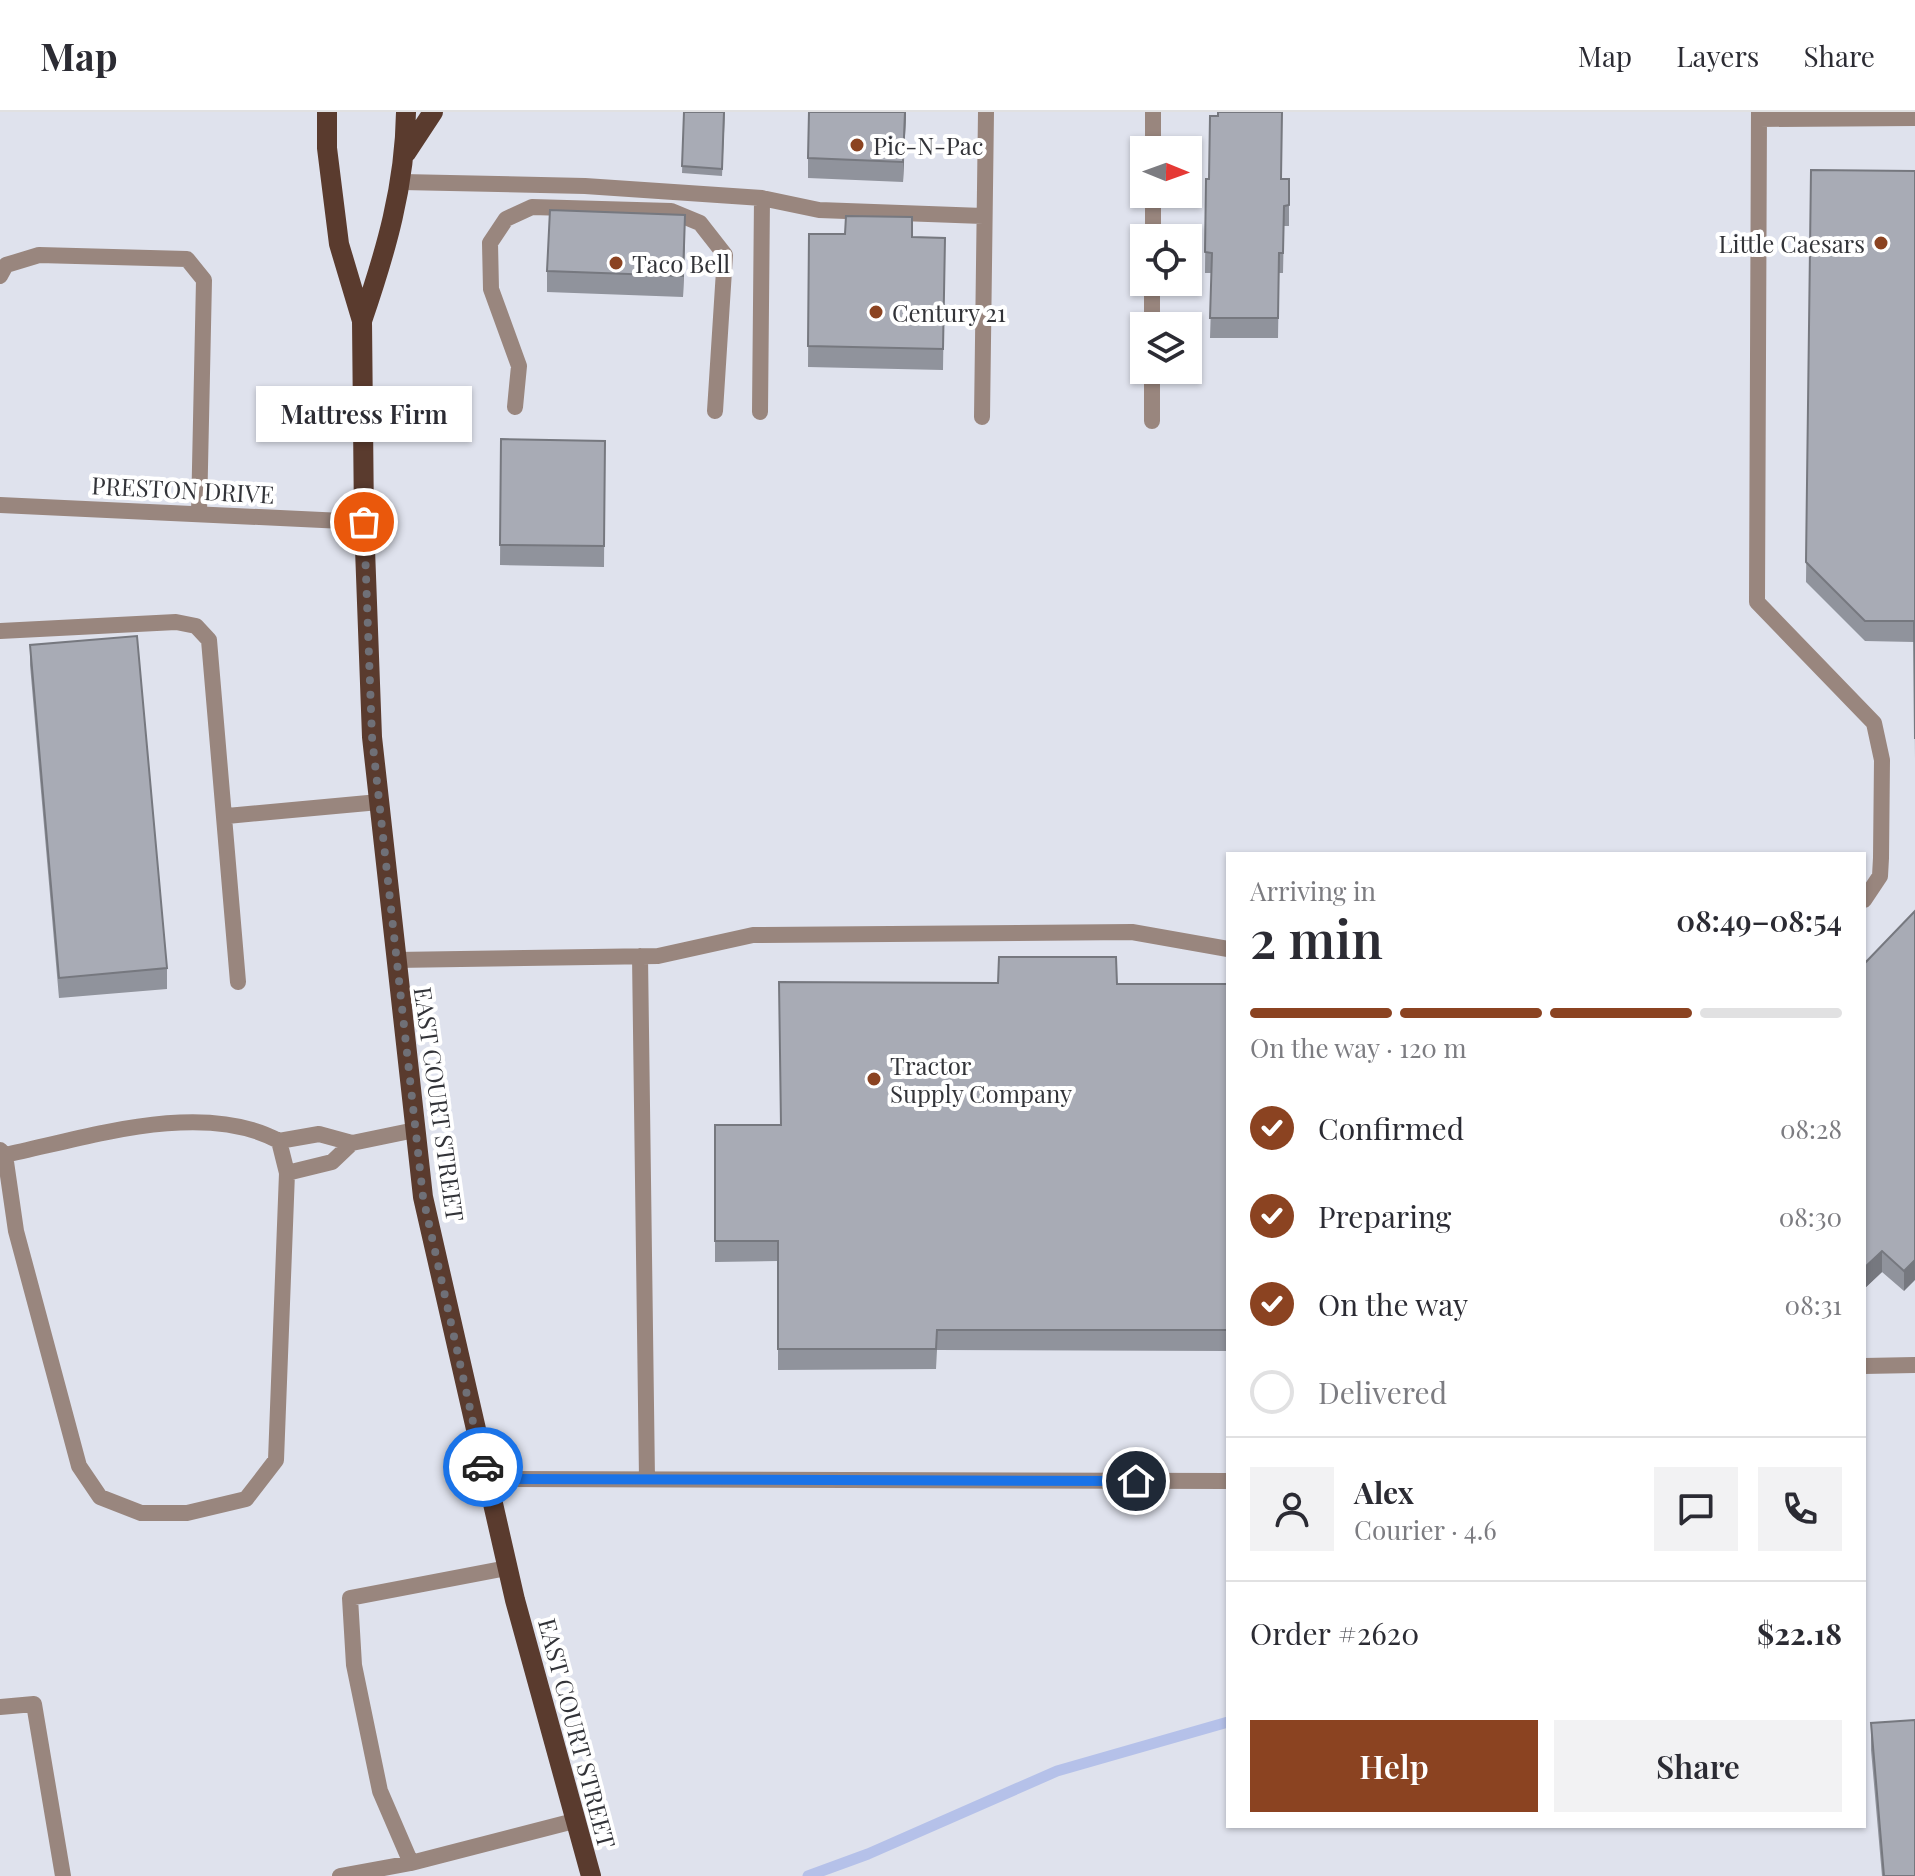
<!DOCTYPE html>
<html lang="en">
<head>
<meta charset="utf-8">
<style>
  :root { --surface:#fff; --page:#f2f2f3; --text:#2b2b33; --muted:#7c7c81; --line:#e1e1e2; --accent:#8b4321 }
  body { margin:0; font-family:"Playfair Display",serif; background:var(--page); color:var(--text); height:100vh; display:flex; flex-direction:column; font-size:30px; white-space:nowrap }
  * { box-sizing:border-box; margin:0 }
  p { font-size:26px; color:var(--muted) }
  .icon { flex:none; width:44px; height:44px; fill:none; stroke:currentColor; stroke-width:2; stroke-linecap:round; stroke-linejoin:round }
  .map { position:relative; flex:1; overflow:hidden }
  .drawer { position:absolute; left:1226px; top:740px; width:640px; height:976px; display:flex; flex-direction:column; background:var(--surface); border-radius:0px; box-shadow:0 2px 6px #0004 }
  .drawer>* { flex:none }
  .needle { width:52px; rotate:91deg }
  .controls { position:absolute; left:1130px; top:24px; display:grid; gap:16px }
  .controls a { display:grid; place-items:center; width:72px; height:72px; border-radius:0px; background:var(--surface); box-shadow:0 2px 6px #0004; font-size:40px }
  .pin { position:absolute; display:grid; place-items:center; width:68px; height:68px; color:#fff; margin:-34px; border:4px solid #fff; border-radius:50%; box-shadow:0 2px 8px #0007 }
  .courier { position:absolute; display:grid; place-items:center; width:80px; height:80px; margin:-40px; border:6px solid #1a73e8; border-radius:50%; background:#fff; color:#222; box-shadow:0 2px 10px #0007 }
  .bubble { position:absolute; height:56px; border-radius:0px; background:var(--surface); box-shadow:0 2px 6px #0004; font-size:26px; font-weight:600; line-height:56px; text-align:center }
  .summary em { font-style:normal; font-weight:600 }
  .summary div { display:flex; flex-direction:column-reverse }
  .summary { display:flex; align-items:center; justify-content:space-between; height:136px; padding:0 24px }
  h1 { font-size:52px; font-weight:600; line-height:60px }
  .bar { display:grid; grid-template-columns:repeat(4,1fr); gap:12px 8px; align-content:center; height:96px; padding:0 24px }
  .bar i { height:10px; border-radius:6px; background:var(--line) }
  .bar .active { background:var(--accent) }
  .bar p { grid-column:span 4 }
  .line { display:flex; align-items:center; gap:20px; padding:0 24px; border-top:2px solid var(--line) }
  .line div { flex:1 }
  .round { display:grid; place-items:center; flex:none; width:84px; height:84px; border-radius:0px; background:var(--page) }
  ol { padding:0 24px; list-style:none }
  li { display:flex; align-items:center; gap:24px; height:88px }
  li p { margin-inline-start:auto }
  li .icon { padding:8px; border-radius:50%; background:var(--accent); color:#fff; stroke-width:4 }
  li:last-child { color:var(--muted) }
  li i { width:44px; height:44px; border:4px solid var(--line); border-radius:50% }
  .button { display:flex; gap:16px; margin-top:auto; padding:16px 24px }
  .button a { flex:1; height:92px; border-radius:0px; background:var(--accent); color:#fff; font-size:32px; font-weight:600; line-height:92px; text-align:center }
  .button a+a { background:var(--page); color:var(--text) }
  header { display:flex; align-items:center; gap:48px; box-sizing:border-box; height:112px; padding:0 40px; background:var(--surface); border-bottom:2px solid var(--line) }
  header strong { font-size:38px }
  nav { display:flex; gap:44px; margin-inline-start:auto; font-size:28px }
  .map>svg:first-child { display:block }
  .lines { fill:none; stroke-linecap:round; stroke-linejoin:round }
  .stream { stroke:#b5c1e9; stroke-width:11 }
  .lane { stroke:#99867e; stroke-width:16 }
  .street { stroke:#99867e; stroke-width:16 }
  .primary { stroke:#5a3b2e; stroke-width:20 }
  .wall { fill:#90939c }
  .shaded-wall { fill:#76787f }
  .building { fill:#a8abb5; stroke:#76787f; stroke-width:2 }
  .done { stroke:#6f7077; stroke-width:8; stroke-dasharray:0 14.4 }
  .route { stroke:#1a73e8; stroke-width:10 }
  .poi-dot { fill:#8b4321; stroke:#fff; stroke-width:3 }
  .labels { text-anchor:middle; dominant-baseline:central; stroke-width:8; stroke-linejoin:round; paint-order:stroke }
  .poi-label { font-size:24px; fill:#323338; stroke:#fff; text-anchor:start }
  .street-label { font-size:24px; fill:#323338; stroke:#fff }
</style>
</head>
<body>
<header>
<strong>Map</strong>
<nav><a>Map</a><a>Layers</a><a>Share</a></nav>
</header>
<div class="map">
<svg width="1915" height="1764" viewBox="0 0 1915 1764">
  <rect width="100%" height="100%" fill="#dfe2ed"/>
  <g class="lines">
    <path class="stream" d="M808 1764 868 1742 1057 1659 1228 1610"/>
    <path class="lane" d="M1759 0 1757 490 1874 611 1882 648 1881 746 1880 764 1864 788
      M1759 7 1915 6
      M1153 38V0
      M402 70 585 74 762 86 819 98 983 104
      M1153 126V82
      M0 164 6 153 39 143 187 147 204 168 199 402
      M1152 214V170
      M515 295 519 254 491 177 490 131 506 107 532 95 671 99 700 111 725 143 715 299
      M760 300 762 86
      M982 305 986 0
      M1152 309V258
      M0 519 176 510 196 514 209 528 238 870
      M227 704 379 690
      M640 844 647 1367
      M395 848 658 844 753 823 1132 820 1228 837
      M279 1029 319 1022 352 1031 415 1018
      M0 1038 5 1043 16 1119 79 1354 100 1385 141 1401H187L246 1387 276 1348 287 1061 279 1029C202 987 86 1026 5 1043
      M287 1061 332 1050 352 1031
      M1864 1254 1915 1253
      M486 1367 1228 1369
      M507 1456 350 1486 354 1553 380 1679 411 1751 574 1709
      M0 1595 34 1592 63 1764
      M340 1764 411 1751"/>
    <path class="street" d="M0 393 364 410"/>
    <path class="primary" d="M327 0V36L339 132 362 209 364 410 372 625 423 1085 515 1488 591 1764
      M406 41 433 0
      M362 209C386 139 405 74 406 0"/>
  </g>
  <path class="wall" d="M684 0H725L722 64 682 61Z
    M906 0 903 70 808 66V46Z
    M1811 58 1915 59V647L1914 530 1865 529 1806 470Z
    M1206 67H1289V114H1284L1283 161H1279L1278 226H1210L1212 161H1205Z
    M809 122 945 126 943 258 808 255Z
    M685 123 683 185 547 180V159Z
    M501 327 605 329 604 455 500 453Z
    M30 533 167 856V877L59 886 30 553Z
    M1915 799 1904 1179 1882 1160 1864 1177V852Z
    M1117 872H1228V1239L937 1238 936 1257 778 1258V1149L715 1150V1013H781Z
    M1871 1611 1915 1764H1882L1871 1638Z"/>
  <path class="shaded-wall" d="M905 0H906L903 70V50Z
    M685 103V123L683 185V164Z
    M1882 1139V1160L1864 1177V1156Z
    M1915 1148V1168L1904 1179V1159Z"/>
  <path class="building" d="M684 0H724L722 57 682 54Z
    M809 0H905L903 50 808 46Z
    M1218 0H1282L1281 67H1289V93L1284 94 1283 141H1279L1278 206H1210L1212 141 1205 140 1206 67H1209L1210 4H1218Z
    M1811 58 1915 59V627L1914 509H1865L1806 450Z
    M550 98 685 103 683 164 547 159Z
    M846 104 912 105V125L945 126 943 237 808 234 809 122H845Z
    M501 327 605 329 604 434 500 433Z
    M137 524 167 856 59 866 30 533Z
    M1915 799V1148L1904 1159 1882 1139 1864 1156V852Z
    M999 845H1116L1117 872H1228V1218H937L936 1237H778V1129H715V1013H781L779 870 998 871Z
    M1915 1608V1764H1884L1871 1611Z"/>
  <g class="lines">
    <path class="done" d="M364 410 372 625 423 1085 483 1355"/>
    <path class="route" d="M483 1355 486 1367 1136 1369"/>
  </g>
  <g class="poi-dot">
    <circle cx="857" cy="33" r="8"/>
    <circle cx="1881" cy="131" r="8"/>
    <circle cx="616" cy="151" r="8"/>
    <circle cx="876" cy="200" r="8"/>
    <circle cx="874" cy="967" r="8"/>
  </g>
  <g class="labels">
    <g class="poi-label">
      <text x="873" y="33">Pic-N-Pac</text>
      <text x="1865" y="131" text-anchor="end">Little Caesars</text>
      <text x="632" y="151">Taco Bell</text>
      <text x="892" y="200">Century 21</text>
      <text x="890" y="953">Tractor<tspan x="890" dy="28">Supply Company</tspan></text>
    </g>
    <g class="street-label">
      <text transform="translate(183 377) rotate(3)">PRESTON DRIVE</text>
      <text transform="translate(440 992) rotate(82)">EAST COURT STREET</text>
      <text transform="translate(578 1621) rotate(75)">EAST COURT STREET</text>
    </g>
  </g>
</svg>
<div class="controls">
<a><svg class="needle" viewBox="-14 -14 28 28"><path d="M0-13l5 13h-10z" fill="#e53935"/><path d="M0 13l5-13h-10z" fill="#7c7c81"/></svg></a>
<a><svg class="icon" aria-label="locate" viewBox="0 0 24 24"><circle cx="12" cy="12" r="6"/><path d="M12 2v4M12 18v4M2 12h4M18 12h4"/></svg></a>
<a><svg class="icon" aria-label="layers" viewBox="0 0 24 24"><path d="M12 4l9 5-9 5-9-5zM3 14l9 5 9-5"/></svg></a>
</div>
<div class="pin" style="left:364px;top:410px;background:#ea580c"><svg class="icon" aria-label="bag" viewBox="0 0 24 24"><path d="M5 8h14l-1 12H6zM9 8a3 3 0 0 1 6 0"/></svg></div>
<div class="pin" style="left:1136px;top:1369px;background:#1f2937"><svg class="icon" aria-label="home" viewBox="0 0 24 24"><path d="M3 11l9-7 9 7M6 9v11h12V9"/></svg></div>
<div class="courier" style="left:483px;top:1355px"><svg class="icon" aria-label="car" viewBox="0 0 24 24"><path d="M5 17H2v-5l4-1 3-4h7l3 4 3 1v5h-3M9 17h6M6 11h13"/><circle cx="7" cy="17" r="2"/><circle cx="17" cy="17" r="2"/></svg></div>
<div class="bubble" style="left:256px;top:274px;width:216px">Mattress Firm</div>
<section class="drawer">
<div class="summary"><div><h1>2 min</h1><p>Arriving in</p></div><em>08:49–08:54</em></div>
<div class="bar"><i class="active"></i><i class="active"></i><i class="active"></i><i></i><p>On the way · 120 m</p></div>
<ol>
<li><svg class="icon" aria-label="check" viewBox="0 0 24 24"><path d="M5 12l5 5 9-10"/></svg>Confirmed<p>08:28</p></li>
<li><svg class="icon" aria-label="check" viewBox="0 0 24 24"><path d="M5 12l5 5 9-10"/></svg>Preparing<p>08:30</p></li>
<li><svg class="icon" aria-label="check" viewBox="0 0 24 24"><path d="M5 12l5 5 9-10"/></svg>On the way<p>08:31</p></li>
<li><i></i>Delivered</li>
</ol>
<div class="line" style="height:144px"><a class="round"><svg class="icon" aria-label="person" viewBox="0 0 24 24"><circle cx="12" cy="8" r="4"/><path d="M4 21q1-7 8-7t8 7"/></svg></a><div><b>Alex</b><p>Courier · 4.6</p></div><a class="round"><svg class="icon" aria-label="chat" viewBox="0 0 24 24"><path d="M4 5h16v11H9l-5 4z"/></svg></a><a class="round"><svg class="icon" aria-label="phone" viewBox="0 0 24 24"><path d="M5 4h4l2 5-3 2q2 4 5 5l2-3 5 2v4C11 20 4 13 5 4z"/></svg></a></div>
<div class="line" style="height:104px"><div>Order #2620</div><b>$22.18</b></div>
<div class="button"><a>Help</a><a>Share</a></div>
</section>
</div>
</body>
</html>
